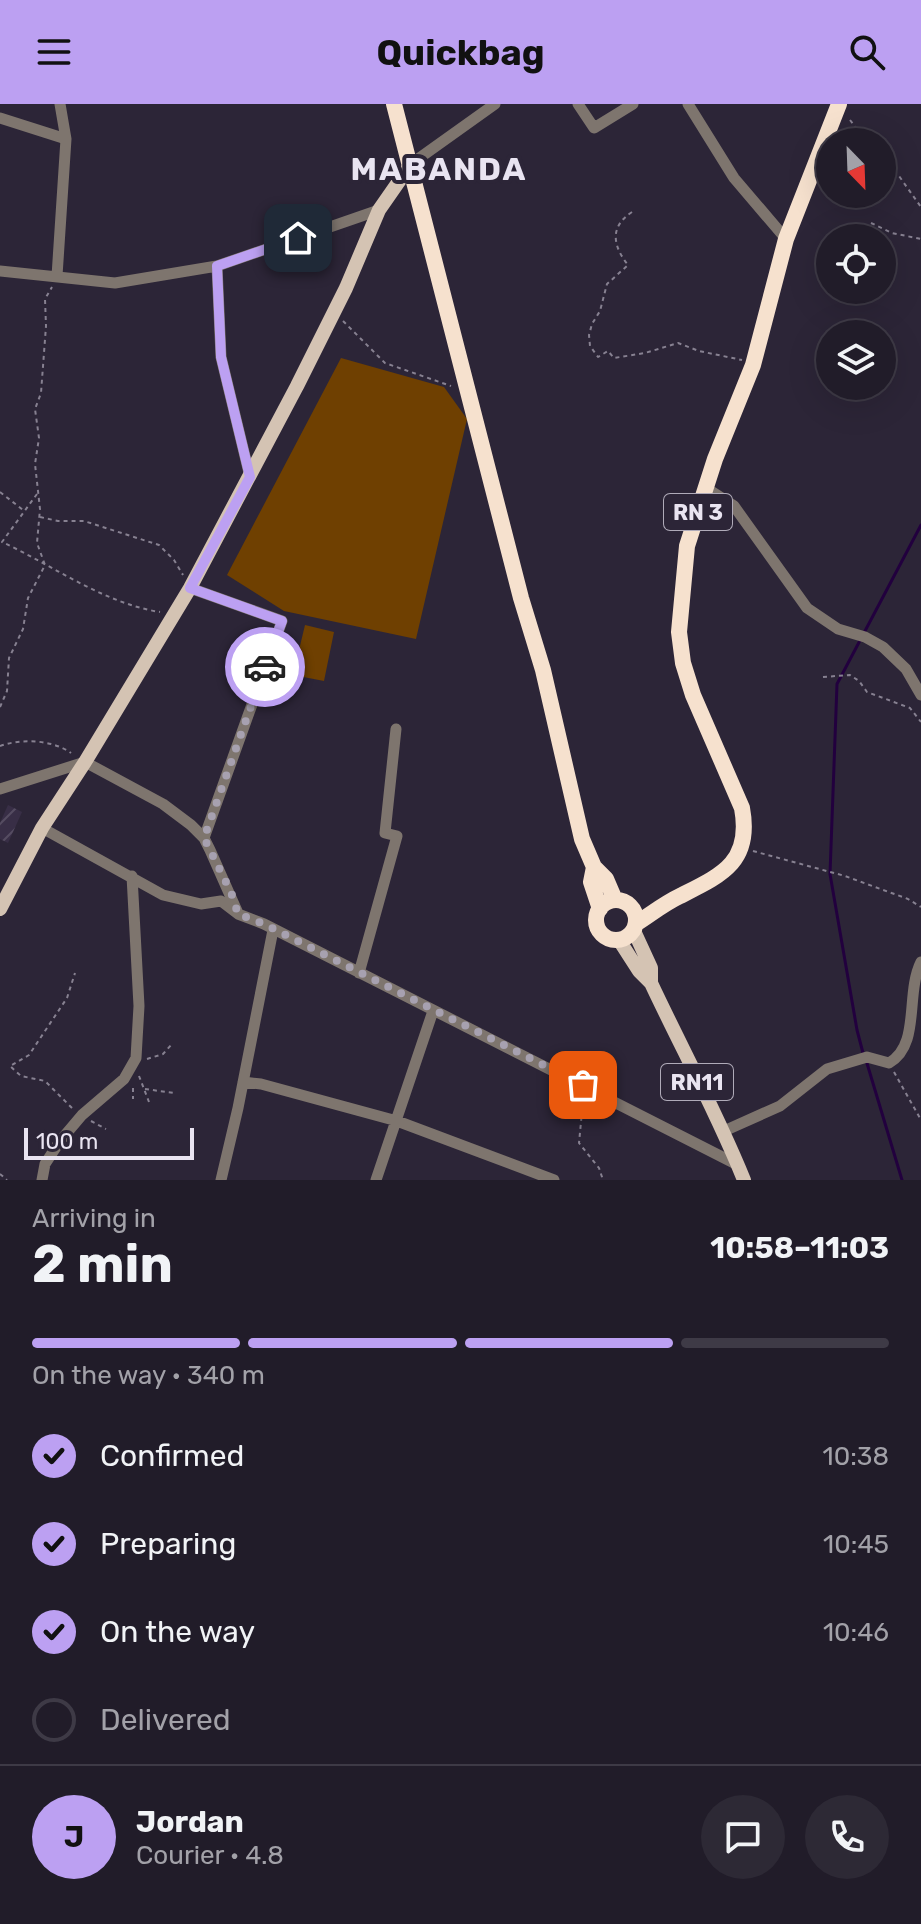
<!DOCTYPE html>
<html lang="en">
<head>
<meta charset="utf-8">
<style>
  :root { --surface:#211c29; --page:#2d2935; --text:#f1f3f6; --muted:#a2a1a8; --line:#3e3a46; --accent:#bca0f2 }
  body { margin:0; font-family:Rubik,sans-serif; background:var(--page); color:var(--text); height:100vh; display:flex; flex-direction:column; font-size:30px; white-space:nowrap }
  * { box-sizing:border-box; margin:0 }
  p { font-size:26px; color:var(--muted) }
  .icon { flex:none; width:44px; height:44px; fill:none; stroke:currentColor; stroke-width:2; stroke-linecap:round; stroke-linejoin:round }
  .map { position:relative; height:1076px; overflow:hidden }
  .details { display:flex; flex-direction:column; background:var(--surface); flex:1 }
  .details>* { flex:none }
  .needle { width:52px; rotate:157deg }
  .buttons { position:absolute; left:816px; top:24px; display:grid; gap:16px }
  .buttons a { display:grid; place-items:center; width:80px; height:80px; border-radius:50%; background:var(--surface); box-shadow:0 8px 32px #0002,0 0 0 2px var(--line); font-size:40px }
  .scale { position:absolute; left:24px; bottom:20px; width:170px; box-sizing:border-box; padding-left:8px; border:4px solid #e9e4f1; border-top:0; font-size:22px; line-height:28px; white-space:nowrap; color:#e9e4f1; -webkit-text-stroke:6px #2c2537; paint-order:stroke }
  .pin { position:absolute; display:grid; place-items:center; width:68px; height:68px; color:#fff; margin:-34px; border-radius:16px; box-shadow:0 4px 12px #0006 }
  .courier { position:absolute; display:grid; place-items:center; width:80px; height:80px; margin:-40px; border:6px solid #bca0f2; border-radius:50%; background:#fff; color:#222; box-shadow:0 2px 10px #0007 }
  .head em { font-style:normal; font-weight:700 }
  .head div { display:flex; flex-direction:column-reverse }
  .head { display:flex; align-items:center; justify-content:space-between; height:136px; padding:0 32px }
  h1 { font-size:52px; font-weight:700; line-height:60px }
  .bar { display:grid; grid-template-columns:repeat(4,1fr); gap:12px 8px; align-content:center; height:96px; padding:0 32px }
  .bar i { height:10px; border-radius:6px; background:var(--line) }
  .bar .on { background:var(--accent) }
  .bar p { grid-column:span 4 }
  .line { display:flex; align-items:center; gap:20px; padding:0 32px; border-top:2px solid var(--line) }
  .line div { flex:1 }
  .round { display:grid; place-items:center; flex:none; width:84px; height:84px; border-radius:42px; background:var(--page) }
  ol { padding:0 32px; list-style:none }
  li { display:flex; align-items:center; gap:24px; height:88px }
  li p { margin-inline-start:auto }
  li .icon { padding:8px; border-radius:50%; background:var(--accent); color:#111; stroke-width:4 }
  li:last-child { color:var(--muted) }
  li i { width:44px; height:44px; border:4px solid var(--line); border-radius:50% }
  header { display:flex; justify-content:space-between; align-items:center; height:104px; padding:0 32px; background:var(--accent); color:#111; font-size:36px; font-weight:700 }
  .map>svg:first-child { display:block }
  .industrial { fill:url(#industrial-furrows) }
  .park { fill:#6f4001 }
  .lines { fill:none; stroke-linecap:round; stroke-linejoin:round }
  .stream { stroke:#22003e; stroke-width:3 }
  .path { stroke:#878191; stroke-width:2; stroke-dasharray:4 4; stroke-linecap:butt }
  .minor { stroke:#7e756e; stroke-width:11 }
  .major { stroke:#d4c3b3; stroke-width:14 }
  .highway { stroke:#f6e1ce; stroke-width:16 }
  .done { stroke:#a7a1b0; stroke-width:8; stroke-dasharray:0 14.4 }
  .route { stroke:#bca0f2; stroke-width:10 }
  .labels { text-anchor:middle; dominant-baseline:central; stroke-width:8; stroke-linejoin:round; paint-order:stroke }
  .shield { fill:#2c2537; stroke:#b0abb9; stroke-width:2 }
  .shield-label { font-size:22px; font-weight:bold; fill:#e9e4f1 }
  .district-label { font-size:32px; font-weight:bold; letter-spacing:2px; fill:#e9e4f1; stroke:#2c2537 }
</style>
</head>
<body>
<header><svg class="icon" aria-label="menu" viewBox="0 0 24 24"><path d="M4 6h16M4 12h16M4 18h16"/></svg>Quickbag<svg class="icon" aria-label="search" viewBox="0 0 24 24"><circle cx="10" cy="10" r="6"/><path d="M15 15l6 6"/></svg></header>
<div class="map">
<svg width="921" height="1076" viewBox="0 0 921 1076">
  <defs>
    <pattern id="industrial-furrows" width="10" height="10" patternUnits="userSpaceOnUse" patternTransform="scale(2)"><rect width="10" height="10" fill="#382e46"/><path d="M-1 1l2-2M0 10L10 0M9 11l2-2" fill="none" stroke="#554c61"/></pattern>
  </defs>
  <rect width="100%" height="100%" fill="#2c2537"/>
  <path class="industrial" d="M8 701 22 708 8 739 0 735V719Z"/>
  <path class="park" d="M341 254 444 283 467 315 416 535 284 507 227 471Z
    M305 521 334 528 324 577 293 571Z"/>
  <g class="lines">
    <path class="stream" d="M863 949 857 926 830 770 837 580 921 421
      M866 956 902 1076"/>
    <path class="path" d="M850 16 867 38
      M882 56 899 72 921 103
      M632 108C609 123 613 142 628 161L607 180 600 207 592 220 589 231 590 242 598 253 608 247 614 254 645 249 678 239 699 247 742 256
      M871 119 892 129 921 135
      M343 217 385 259 451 282
      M0 388 23 406
      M37 390 2 438C54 462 103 499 160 508
      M40 413 58 417H84L159 441 174 456 183 471
      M823 573 850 571 859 577 867 588 910 604 921 618
      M0 603 7 587 9 554 23 525 28 494 45 461 37 439 40 405 35 360 39 334 35 305 41 289 46 222 45 195 52 183
      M0 642C22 634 53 636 71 649
      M753 747 845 772 908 795 921 803
      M147 955 163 950 172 940
      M894 968 921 1016
      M139 972 149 998
      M133 984V995
      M145 985 174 989
      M583 997 579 1039 599 1064 603 1076
      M72 1004 45 977 21 972 10 962 29 951 67 894 75 869
      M91 1017 106 1025
      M0 1070 7 1076"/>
    <path class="minor" d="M578 0 594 24 633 0
      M688 0 734 74 786 135
      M0 14 66 35
      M411 60 495 0
      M217 162 221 253 250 373
      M0 167 115 179 217 162 379 106
      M57 172 66 35 60 0
      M706 384 734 402 807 504 838 525 865 533 883 543 906 565 921 591
      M190 484 282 517 204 734
      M0 685 85 658 163 700 191 721 204 734 210 746 237 807
      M42 724 163 791 201 800 221 797 238 810 264 820 738 1061
      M359 869 397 732 385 729 396 625
      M243 978 261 980 397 1017 554 1076
      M724 1027 780 1002 827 965 867 953 889 959C921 941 905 890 921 858
      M42 1076 45 1060 60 1037 82 1011 124 975 136 954 139 902 132 772
      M221 1076 238 1004 273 826
      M376 1076 433 907"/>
    <path class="major" d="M0 805 42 724 85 658 190 484 297 282 346 184 379 106 411 60
      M634 827 651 864V879
      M619 836 639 867 651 879C682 945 717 1009 744 1076"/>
    <path class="highway" d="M394 0 521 494 543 566 582 735 594 763 606 775 615 796
      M594 763 591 778 600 805
      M596 816a20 20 0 1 1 40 0a20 20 0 1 1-40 0Z
      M637 819C651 810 665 799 680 792 722 771 752 758 742 704L693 591 683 559 679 528 687 442 715 355 753 261 786 135 839 0"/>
  </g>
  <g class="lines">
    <path class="done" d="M265 563 204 734 231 788 238 810 264 820 583 981"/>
    <path class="route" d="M265 563 282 517 190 484 250 373 221 253 217 162 298 134"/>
  </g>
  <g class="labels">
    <g class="shield">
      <rect x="664" y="390" width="68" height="36" rx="6"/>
      <rect x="661" y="960" width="72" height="36" rx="6"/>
    </g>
    <g class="shield-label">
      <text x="698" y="408">RN 3</text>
      <text x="697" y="978">RN11</text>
    </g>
    <g class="district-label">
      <text x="439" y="65">MABANDA</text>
    </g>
  </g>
</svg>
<div class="buttons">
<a><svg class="needle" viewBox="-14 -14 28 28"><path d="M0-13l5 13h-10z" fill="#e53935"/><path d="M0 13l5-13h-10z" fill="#a2a1a8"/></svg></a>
<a><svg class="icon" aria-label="locate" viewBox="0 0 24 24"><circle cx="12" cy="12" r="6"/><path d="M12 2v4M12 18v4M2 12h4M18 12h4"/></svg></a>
<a><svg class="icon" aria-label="layers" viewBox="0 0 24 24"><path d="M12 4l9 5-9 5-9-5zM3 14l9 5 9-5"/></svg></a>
</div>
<div class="scale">100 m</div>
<div class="pin" style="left:583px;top:981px;background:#ea580c"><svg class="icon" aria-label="bag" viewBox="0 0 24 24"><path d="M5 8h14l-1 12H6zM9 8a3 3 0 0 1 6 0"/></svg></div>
<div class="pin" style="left:298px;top:134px;background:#1f2937"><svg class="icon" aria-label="home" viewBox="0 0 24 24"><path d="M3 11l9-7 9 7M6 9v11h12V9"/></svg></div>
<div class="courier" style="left:265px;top:563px"><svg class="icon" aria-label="car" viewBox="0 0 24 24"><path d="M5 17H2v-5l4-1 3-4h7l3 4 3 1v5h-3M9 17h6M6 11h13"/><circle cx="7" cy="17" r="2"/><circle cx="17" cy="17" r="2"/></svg></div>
</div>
<section class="details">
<div class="head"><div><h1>2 min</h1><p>Arriving in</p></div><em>10:58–11:03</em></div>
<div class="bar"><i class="on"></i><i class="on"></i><i class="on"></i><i></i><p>On the way · 340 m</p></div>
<ol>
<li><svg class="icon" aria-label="check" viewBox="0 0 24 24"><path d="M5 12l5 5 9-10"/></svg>Confirmed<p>10:38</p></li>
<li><svg class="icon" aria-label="check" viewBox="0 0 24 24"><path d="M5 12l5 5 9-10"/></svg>Preparing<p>10:45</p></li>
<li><svg class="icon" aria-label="check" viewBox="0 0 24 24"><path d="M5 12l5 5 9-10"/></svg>On the way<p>10:46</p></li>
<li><i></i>Delivered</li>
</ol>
<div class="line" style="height:144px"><b class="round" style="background:var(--accent);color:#111">J</b><div><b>Jordan</b><p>Courier · 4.8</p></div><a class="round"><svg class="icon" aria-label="chat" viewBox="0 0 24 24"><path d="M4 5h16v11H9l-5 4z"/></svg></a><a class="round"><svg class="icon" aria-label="phone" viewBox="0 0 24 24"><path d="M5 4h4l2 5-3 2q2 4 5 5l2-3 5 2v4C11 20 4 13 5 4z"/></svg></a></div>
</section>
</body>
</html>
